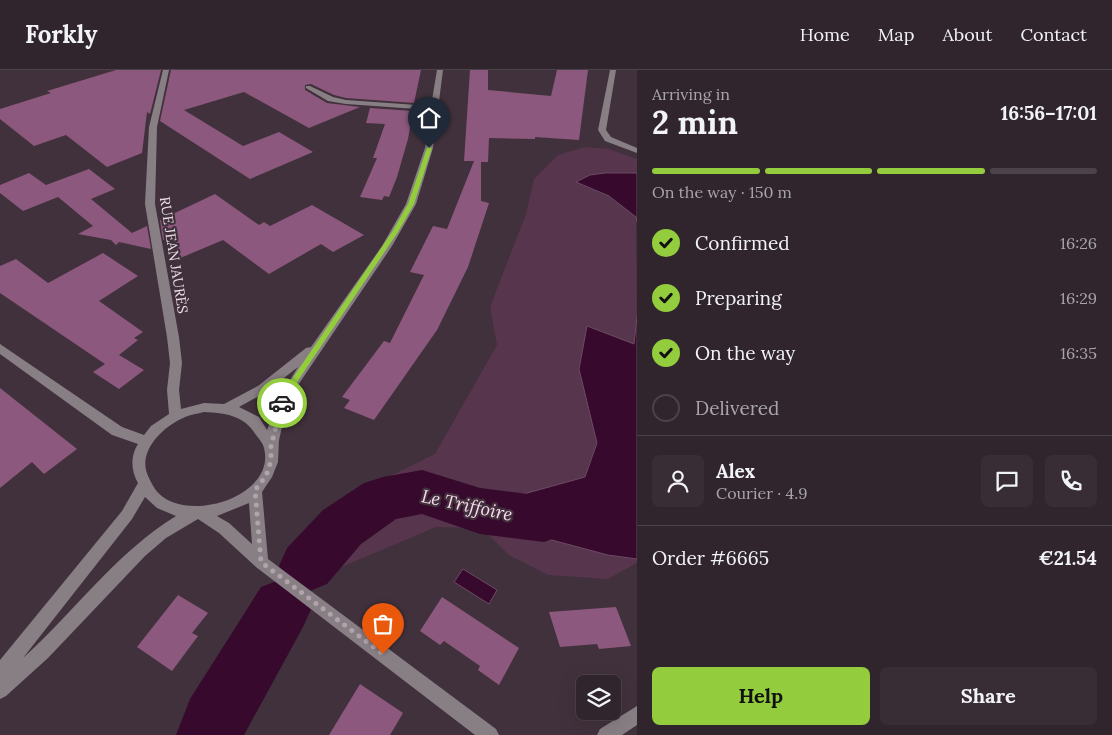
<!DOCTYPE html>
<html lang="en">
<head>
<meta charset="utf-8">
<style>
  :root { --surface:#31252d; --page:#392d35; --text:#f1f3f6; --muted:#a8a5aa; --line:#4c4249; --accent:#93cc3d }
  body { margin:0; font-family:Lora,serif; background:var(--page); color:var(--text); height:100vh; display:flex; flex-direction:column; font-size:19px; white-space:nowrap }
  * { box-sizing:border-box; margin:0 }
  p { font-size:16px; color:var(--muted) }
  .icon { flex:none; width:28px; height:28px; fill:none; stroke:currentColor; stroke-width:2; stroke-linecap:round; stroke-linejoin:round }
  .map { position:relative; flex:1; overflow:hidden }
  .side { display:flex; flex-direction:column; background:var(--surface); width:475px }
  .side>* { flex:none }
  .fabs { position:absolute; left:576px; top:605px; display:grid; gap:10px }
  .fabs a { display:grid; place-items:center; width:45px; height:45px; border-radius:8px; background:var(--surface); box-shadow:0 5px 20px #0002,0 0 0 1px var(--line); font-size:25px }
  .pin { position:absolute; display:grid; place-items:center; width:42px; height:42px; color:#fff; margin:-51px -21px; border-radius:50% 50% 50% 0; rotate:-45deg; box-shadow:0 0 5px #0007 }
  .pin .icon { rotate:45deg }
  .courier { position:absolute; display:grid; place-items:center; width:50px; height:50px; margin:-25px; border:4px solid #93cc3d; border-radius:50%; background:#fff; color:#222; box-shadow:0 1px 6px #0007 }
  .overview em { font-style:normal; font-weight:700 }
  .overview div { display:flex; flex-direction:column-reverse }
  .overview { display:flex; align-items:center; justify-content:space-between; height:85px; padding:0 15px }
  h1 { font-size:32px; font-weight:700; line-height:38px }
  .bar { display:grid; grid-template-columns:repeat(4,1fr); gap:8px 5px; align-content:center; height:60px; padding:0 15px }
  .bar i { height:6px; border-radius:4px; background:var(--line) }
  .bar .active { background:var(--accent) }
  .bar p { grid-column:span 4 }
  .line { display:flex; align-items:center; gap:12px; padding:0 15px; border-top:1px solid var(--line) }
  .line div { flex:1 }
  .round { display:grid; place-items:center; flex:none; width:52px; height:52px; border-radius:8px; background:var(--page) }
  ol { padding:0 15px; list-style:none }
  li { display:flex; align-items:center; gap:15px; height:55px }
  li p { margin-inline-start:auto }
  li .icon { padding:5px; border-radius:50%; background:var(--accent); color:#111; stroke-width:4 }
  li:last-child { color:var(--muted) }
  li i { width:28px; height:28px; border:2px solid var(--line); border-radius:50% }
  .primary-button { display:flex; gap:10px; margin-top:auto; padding:10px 15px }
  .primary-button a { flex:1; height:58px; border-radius:8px; background:var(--accent); color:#111; font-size:20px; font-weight:700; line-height:58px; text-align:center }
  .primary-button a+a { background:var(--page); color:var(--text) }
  header { display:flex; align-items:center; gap:30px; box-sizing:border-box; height:70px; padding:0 25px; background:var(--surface); border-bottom:1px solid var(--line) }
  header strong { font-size:24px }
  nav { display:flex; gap:28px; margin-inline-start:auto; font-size:18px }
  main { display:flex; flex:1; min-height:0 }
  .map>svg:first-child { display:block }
  .green { fill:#57354c }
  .water { fill:#37092d; stroke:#6d4a65 }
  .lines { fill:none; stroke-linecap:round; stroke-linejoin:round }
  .river { fill:#37092d; fill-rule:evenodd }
  .building { fill:#8d587d }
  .minor { fill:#887f85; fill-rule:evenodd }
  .route { fill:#93cc3d }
  .done { stroke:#b0a3ac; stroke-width:5; stroke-dasharray:0 9 }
  .labels { text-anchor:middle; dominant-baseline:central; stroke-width:4.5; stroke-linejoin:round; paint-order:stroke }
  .far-street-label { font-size:14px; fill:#ece1e8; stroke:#41313c }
  .water-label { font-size:18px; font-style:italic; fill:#fad9ef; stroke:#41313c }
</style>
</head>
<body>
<header>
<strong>Forkly</strong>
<nav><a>Home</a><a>Map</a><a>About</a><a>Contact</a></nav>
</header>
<main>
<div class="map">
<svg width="637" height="665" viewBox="0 0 637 665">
  <rect width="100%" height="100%" fill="#41313c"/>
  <path class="green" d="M585 77 609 79 637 89V103L590 105 576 112 609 126 636 147 637 247 634 274 587 256 579 299 597 373 585 407 520 425 575 476 608 485 637 489V493L608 509 548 505 509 485 482 458 436 457 339 498 327 485 333 445 374 414 435 384 497 275 490 237 526 144 534 109 558 85Z"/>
  <path class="water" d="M605 103H637V152L636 147 609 126 576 112 590 105Z
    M637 247V489L608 485 518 461 480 441 520 425 585 407 597 373 579 299 587 256 634 274Z
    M463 499 497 520 489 534 454 512Z"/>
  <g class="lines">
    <path class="river" d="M422 400 480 418 544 426 563 433 571 449 563 465 544 472 480 464 422 444 396 449 361 474 327 514 307 522 305 521 312 537 303 557 244 665H176L190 629 261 517 282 509 285 510 279 496 287 478 323 440 364 413 383 407Z"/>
  </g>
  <path class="building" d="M116 0H161L150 44 147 42 142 83 107 97 66 65 34 76 0 49V39L51 23 47 21Z
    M171 0H421L414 33 346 28 334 25 311 14 305 15V20L327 33 360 37 309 58 244 22 184 40 243 76 279 62 313 82 250 109 160 51Z
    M470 0H488V20L551 26 557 0H588L579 70 535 67V69L489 68 488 92H481V131L489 133 468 197 437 260 374 350 344 338 350 330 342 327 384 271 390 273 424 205 410 202 433 156 447 159 474 91H464Z
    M370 38 413 41 408 69 397 107 389 127 384 126 382 130 360 127 377 88H373L385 54 366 53Z
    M89 99 115 119 91 129 132 163 147 156 151 179 119 172 116 175 111 170 78 164 93 156 58 127 23 141 0 123V115L29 103 46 115Z
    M215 124 259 155 264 152 270 156 312 135 364 165 333 182 321 174 269 204 223 170 178 189 174 164 163 170 160 150Z
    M103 183 138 206 99 231 143 262 134 268 138 270 119 285 144 300 119 319 93 302 105 294 0 223V196L16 189 48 213Z
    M0 318 77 379 44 404 32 392 0 418Z
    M178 525 208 543 192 563 198 566 172 601 137 577Z
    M442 527 519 578 499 615 478 600 480 596 444 571 440 575 420 561Z
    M616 537 631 576 599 579 597 574 560 577 549 542Z
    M360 614 403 643 390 665H329Z"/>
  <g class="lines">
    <path class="minor" d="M163 0H169L157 57 155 134 179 267 182 293 179 320 181 339 204 333 224 334 258 316 306 278 311 277 382 176 406 134 425 78 431 40 346 34 328 31 306 18V16H310L333 27 346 30 431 36 437 0H443L433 78 416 134 392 176 294 321 286 340 279 370 278 392 272 407 262 422 268 489 496 659 499 665H475L256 497 219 463 198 449 166 468 145 486 48 588 6 626 0 629V590L122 441 138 413C131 401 130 386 138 374L112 365 0 284V274L122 357 144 365 151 356 169 344 167 320 170 293 167 267 145 134 149 57ZM298 297 280 326 267 360 259 347 239 337 266 322ZM204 342C225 343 244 345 256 365 259 369 263 373 264 378 276 424 196 451 163 427 156 422 153 416 149 408 136 384 160 359 181 349 188 345 196 344 204 342ZM145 427 157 438 176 446C117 482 74 542 23 588L132 449ZM249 433 252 474 229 453 217 446Z
      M610 0H616L606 60 611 67 637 78V83L605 71 598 60Z
      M637 636V655L622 665H597L600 659Z"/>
  </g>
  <path class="route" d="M429 77 432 78 414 134 398 162 299 309 285 336H279L278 333 294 306 392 162 408 134 427 78Z"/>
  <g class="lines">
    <path class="done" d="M282 333 271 376V391L266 406 255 420 261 492 383 584"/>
  </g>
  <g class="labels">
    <g class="far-street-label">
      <text transform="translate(174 185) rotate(81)">RUE JEAN JAURÈS</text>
    </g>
    <g class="water-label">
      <text transform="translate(467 435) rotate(12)">Le Triffoire</text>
    </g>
  </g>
</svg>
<div class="fabs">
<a><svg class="icon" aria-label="layers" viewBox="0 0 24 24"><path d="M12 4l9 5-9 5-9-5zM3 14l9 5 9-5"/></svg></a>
</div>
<div class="pin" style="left:383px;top:584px;background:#ea580c"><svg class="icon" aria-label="bag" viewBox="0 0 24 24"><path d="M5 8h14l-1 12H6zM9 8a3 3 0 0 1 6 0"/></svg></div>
<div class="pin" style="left:429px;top:78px;background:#1f2937"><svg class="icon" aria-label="home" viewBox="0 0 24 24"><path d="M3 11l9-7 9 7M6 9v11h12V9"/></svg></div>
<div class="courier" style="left:282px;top:333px"><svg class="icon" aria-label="car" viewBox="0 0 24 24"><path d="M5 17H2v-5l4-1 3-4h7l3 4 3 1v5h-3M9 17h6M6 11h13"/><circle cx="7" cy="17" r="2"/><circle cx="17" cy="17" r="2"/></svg></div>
</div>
<section class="side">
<div class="overview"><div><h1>2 min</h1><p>Arriving in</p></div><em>16:56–17:01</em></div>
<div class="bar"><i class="active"></i><i class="active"></i><i class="active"></i><i></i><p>On the way · 150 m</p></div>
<ol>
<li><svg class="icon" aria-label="check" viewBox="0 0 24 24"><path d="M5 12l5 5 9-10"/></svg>Confirmed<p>16:26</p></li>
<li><svg class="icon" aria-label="check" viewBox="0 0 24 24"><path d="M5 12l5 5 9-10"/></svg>Preparing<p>16:29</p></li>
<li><svg class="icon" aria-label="check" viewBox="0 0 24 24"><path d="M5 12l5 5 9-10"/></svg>On the way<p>16:35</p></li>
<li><i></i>Delivered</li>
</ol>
<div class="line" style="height:90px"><a class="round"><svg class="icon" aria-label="person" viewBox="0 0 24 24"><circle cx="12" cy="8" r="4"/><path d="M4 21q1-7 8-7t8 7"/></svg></a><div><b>Alex</b><p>Courier · 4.9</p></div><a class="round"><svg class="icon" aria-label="chat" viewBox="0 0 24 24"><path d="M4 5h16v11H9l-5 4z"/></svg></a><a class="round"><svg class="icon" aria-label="phone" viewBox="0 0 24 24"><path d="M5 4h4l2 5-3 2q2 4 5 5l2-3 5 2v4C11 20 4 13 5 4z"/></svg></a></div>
<div class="line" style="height:65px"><div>Order #6665</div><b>€21.54</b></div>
<div class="primary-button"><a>Help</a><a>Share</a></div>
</section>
</main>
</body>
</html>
